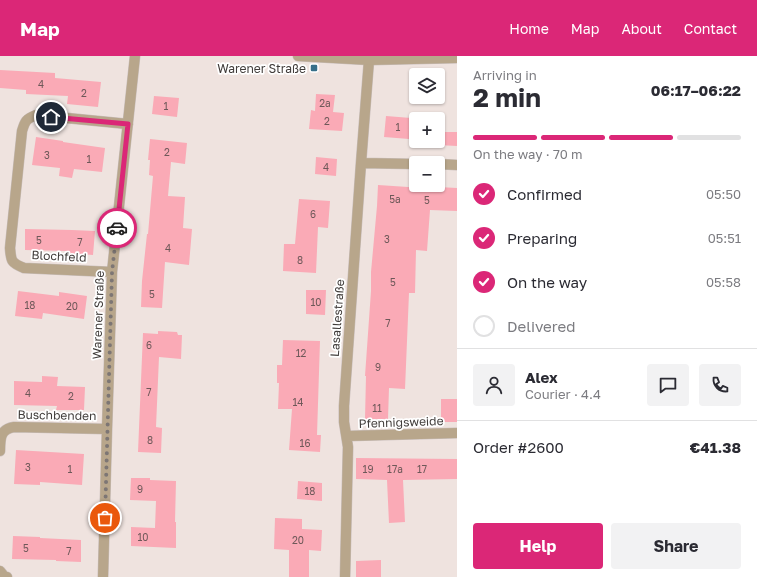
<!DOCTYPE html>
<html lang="en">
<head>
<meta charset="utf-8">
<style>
  :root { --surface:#fff; --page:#f2f2f3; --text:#2b2b33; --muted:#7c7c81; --line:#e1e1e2; --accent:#db2777 }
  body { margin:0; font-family:"Golos Text",sans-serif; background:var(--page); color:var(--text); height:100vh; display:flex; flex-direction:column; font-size:15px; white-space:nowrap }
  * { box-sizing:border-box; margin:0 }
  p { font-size:13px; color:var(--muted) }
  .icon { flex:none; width:22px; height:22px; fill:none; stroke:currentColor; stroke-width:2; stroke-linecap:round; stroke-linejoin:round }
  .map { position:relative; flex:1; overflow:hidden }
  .sheet { display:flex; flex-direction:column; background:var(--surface); width:300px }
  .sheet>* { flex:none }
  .buttons { position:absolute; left:409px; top:12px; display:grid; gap:8px }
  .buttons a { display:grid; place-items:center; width:36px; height:36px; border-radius:4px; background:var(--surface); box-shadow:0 1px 3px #0004; font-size:20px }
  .pin { position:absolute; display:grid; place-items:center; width:34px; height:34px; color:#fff; margin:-17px; border:2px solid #fff; border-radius:50%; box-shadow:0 1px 4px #0007 }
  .courier { position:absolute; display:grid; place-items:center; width:40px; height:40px; margin:-20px; border:3px solid #db2777; border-radius:50%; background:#fff; color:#222; box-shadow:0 1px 5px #0007 }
  .head em { font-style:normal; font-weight:700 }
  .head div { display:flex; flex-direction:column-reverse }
  .head { display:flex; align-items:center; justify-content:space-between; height:68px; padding:0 16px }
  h1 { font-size:26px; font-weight:700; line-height:30px }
  .bar { display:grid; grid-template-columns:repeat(4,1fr); gap:6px 4px; align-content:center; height:48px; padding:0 16px }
  .bar i { height:5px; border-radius:3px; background:var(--line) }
  .bar .on { background:var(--accent) }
  .bar p { grid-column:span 4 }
  .line { display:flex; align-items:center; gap:10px; padding:0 16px; border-top:1px solid var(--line) }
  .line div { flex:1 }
  .round { display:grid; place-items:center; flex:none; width:42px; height:42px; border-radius:4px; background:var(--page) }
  ol { padding:0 16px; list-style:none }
  li { display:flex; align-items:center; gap:12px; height:44px }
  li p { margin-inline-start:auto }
  li .icon { padding:4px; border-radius:50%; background:var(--accent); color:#fff; stroke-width:4 }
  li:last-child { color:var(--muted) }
  li i { width:22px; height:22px; border:2px solid var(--line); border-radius:50% }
  .button { display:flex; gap:8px; margin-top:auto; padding:8px 16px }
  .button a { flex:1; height:46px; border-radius:4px; background:var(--accent); color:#fff; font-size:16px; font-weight:700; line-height:46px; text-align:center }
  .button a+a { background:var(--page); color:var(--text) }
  header { display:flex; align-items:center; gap:24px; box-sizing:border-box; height:56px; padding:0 20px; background:var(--accent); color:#fff }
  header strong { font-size:19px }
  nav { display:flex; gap:22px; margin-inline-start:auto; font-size:14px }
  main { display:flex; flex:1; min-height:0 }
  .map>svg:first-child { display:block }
  .building { fill:#faaab6 }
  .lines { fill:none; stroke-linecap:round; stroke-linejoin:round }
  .minor-casing { stroke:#c8bebb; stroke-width:11 }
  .tertiary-casing { stroke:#c8bebb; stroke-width:11 }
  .minor { stroke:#b8a68b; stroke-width:10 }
  .tertiary { stroke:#b8a68b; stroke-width:10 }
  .done { stroke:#7d7674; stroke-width:4; stroke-dasharray:0 7.2 }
  .route { stroke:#db2777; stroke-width:5 }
  .poi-dot { fill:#366f89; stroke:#fff; stroke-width:1.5 }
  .labels { text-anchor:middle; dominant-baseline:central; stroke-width:3.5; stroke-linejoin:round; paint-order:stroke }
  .number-label { font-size:10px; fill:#6e5859 }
  .poi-label { font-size:12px; fill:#403c3a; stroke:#fff; text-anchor:end }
  .street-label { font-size:12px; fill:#403c3a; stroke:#fff }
</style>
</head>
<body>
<header>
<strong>Map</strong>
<nav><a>Home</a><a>Map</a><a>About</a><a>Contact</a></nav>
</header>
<main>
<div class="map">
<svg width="457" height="521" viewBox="0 0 457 521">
  <rect width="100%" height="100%" fill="#efe3df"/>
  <path class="building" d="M0 14 55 17V22L101 26 98 51 67 48 68 40 26 38V34L0 32Z
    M316 38 335 39 333 56 344 57 342 75 309 73 311 54 315 55Z
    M154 40 179 42 177 61 152 58Z
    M386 60 411 62 409 83 384 81Z
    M438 76H457V90L438 89Z
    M36 81 63 85V86L105 92 102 116 74 113 72 122 59 120 60 112 32 109Z
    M150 83 187 87 185 108 171 106 168 140 185 141 183 172 192 173 189 209 165 206 162 252 141 251 142 225 147 178H148L153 120 149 119 150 104H148Z
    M316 101 337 103 336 120 315 118Z
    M378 129 438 133V131L457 132V155L430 154 427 195 416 194 415 237H409L405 333 389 332 388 363H365L366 320H365L371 235V216L377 150Z
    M299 143 330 145 328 172 318 171 316 217 283 215 284 188H295Z
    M25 173 72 174 95 175 93 199 66 197V195L25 194Z
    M306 234H326L325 259 306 258Z
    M18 235 59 240V236L87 240 84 263 43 257 42 263 15 260Z
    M158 275 177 276 178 279H182L181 303 159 301 156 371 162 372 161 397 138 396 143 277 158 278Z
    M283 284 320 285 317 379H321L320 396 289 394 292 353H278L279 327H277V309H282Z
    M42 320 58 321 57 330 85 331 84 354H56L57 350 14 349V325L42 326Z
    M441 343H457V366H441Z
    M16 394 84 398 82 429 40 426V429L14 428Z
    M356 402 457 403V423L403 424 405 466 389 467 387 424 356 423Z
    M131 422H150V424L176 425 175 466H176V492L131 490V471L155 472 156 445 130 444Z
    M298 425 322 427V445L297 443Z
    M275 462 302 463V473L322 474 321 495 309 494V521H289V494L274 493Z
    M13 480 40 481V482L81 484V506L56 505V504L12 503Z
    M381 504V521H356V505Z"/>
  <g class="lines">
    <defs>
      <path id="minor" d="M361 107 416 108
        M438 108 457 109
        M112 216 24 212C11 207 11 205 10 192L22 75C25 65 26 63 36 59L128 68
        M347 380 457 377
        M0 395C0 383 0 373 14 371L107 373
        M0 515 4 520 7 521
        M103 521 107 373 112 216 135 0
        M345 521 348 391 344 366V350L361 107 369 4"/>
      <path id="tertiary" d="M298 0 369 4 457 2"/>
    </defs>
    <use href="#minor" class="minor-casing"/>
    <use href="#tertiary" class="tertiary-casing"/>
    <use href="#minor" class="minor"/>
    <use href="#tertiary" class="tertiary"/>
  </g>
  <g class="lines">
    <path class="done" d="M105 462 112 216 117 172"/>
    <path class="route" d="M51 61 128 68 117 172"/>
  </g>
  <rect class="poi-dot" x="310" y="8" width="8" height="8" rx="2"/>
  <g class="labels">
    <g class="number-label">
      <text x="41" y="28">4</text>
      <text x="84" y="37">2</text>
      <text x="325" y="47">2a</text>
      <text x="166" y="50">1</text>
      <text x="327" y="65">2</text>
      <text x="398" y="71">1</text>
      <text x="167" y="96">2</text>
      <text x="47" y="99">3</text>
      <text x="89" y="103">1</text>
      <text x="326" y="111">4</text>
      <text x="395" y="143">5a</text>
      <text x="427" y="144">5</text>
      <text x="313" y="158">6</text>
      <text x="387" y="183">3</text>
      <text x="39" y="184">5</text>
      <text x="80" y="186">7</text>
      <text x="168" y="192">4</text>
      <text x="300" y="204">8</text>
      <text x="393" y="226">5</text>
      <text x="152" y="238">5</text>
      <text x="316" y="246">10</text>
      <text x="30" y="249">18</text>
      <text x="72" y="250">20</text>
      <text x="388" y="267">7</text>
      <text x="149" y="289">6</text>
      <text x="301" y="297">12</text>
      <text x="378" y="311">9</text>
      <text x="149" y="336">7</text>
      <text x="28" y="337">4</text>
      <text x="71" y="340">2</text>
      <text x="298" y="346">14</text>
      <text x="377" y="352">11</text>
      <text x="150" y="384">8</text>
      <text x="305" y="387">16</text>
      <text x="28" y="411">3</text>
      <text x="70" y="413">1</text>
      <text x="368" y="413">19</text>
      <text x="395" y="413">17a</text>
      <text x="422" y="413">17</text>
      <text x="140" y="433">9</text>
      <text x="310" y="435">18</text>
      <text x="143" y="481">10</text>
      <text x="298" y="484">20</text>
      <text x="26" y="492">5</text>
      <text x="69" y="495">7</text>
    </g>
    <g class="poi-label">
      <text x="306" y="12">Warener Straße</text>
    </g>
    <g class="street-label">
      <text transform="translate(59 200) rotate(3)">Blochfeld</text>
      <text transform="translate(98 259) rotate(-88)">Warener Straße</text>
      <text transform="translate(337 262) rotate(-86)">Lasallestraße</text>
      <text transform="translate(57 359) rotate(1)">Buschbenden</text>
      <text transform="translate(401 366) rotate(-2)">Pfennigsweide</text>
    </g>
  </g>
</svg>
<div class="buttons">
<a><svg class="icon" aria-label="layers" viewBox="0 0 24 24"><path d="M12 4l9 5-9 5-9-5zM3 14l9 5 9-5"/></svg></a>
<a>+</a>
<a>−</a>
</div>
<div class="pin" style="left:105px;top:462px;background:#ea580c"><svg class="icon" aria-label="bag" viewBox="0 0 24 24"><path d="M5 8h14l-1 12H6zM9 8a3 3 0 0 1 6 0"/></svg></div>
<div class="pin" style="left:51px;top:61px;background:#1f2937"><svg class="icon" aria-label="home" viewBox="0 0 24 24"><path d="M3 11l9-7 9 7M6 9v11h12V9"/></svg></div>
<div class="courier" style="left:117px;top:172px"><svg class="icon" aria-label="car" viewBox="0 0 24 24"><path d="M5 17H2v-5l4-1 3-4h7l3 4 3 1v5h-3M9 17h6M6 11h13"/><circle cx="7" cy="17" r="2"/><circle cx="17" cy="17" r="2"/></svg></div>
</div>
<section class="sheet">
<div class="head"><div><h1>2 min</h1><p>Arriving in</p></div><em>06:17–06:22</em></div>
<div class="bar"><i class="on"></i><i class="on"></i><i class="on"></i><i></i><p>On the way · 70 m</p></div>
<ol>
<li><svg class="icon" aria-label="check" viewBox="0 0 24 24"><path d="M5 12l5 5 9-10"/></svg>Confirmed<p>05:50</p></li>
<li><svg class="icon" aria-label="check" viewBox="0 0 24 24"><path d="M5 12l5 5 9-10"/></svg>Preparing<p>05:51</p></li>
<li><svg class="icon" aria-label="check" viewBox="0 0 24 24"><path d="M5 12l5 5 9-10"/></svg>On the way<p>05:58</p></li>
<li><i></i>Delivered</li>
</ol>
<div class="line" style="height:72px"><a class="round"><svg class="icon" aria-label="person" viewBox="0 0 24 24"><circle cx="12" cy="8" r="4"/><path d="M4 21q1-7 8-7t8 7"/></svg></a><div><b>Alex</b><p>Courier · 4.4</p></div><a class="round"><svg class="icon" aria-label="chat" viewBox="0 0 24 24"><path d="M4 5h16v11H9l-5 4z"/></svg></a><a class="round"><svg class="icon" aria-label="phone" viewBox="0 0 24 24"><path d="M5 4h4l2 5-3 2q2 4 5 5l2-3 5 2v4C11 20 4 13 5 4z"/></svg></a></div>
<div class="line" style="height:52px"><div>Order #2600</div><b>€41.38</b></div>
<div class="button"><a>Help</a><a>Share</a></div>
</section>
</main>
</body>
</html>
